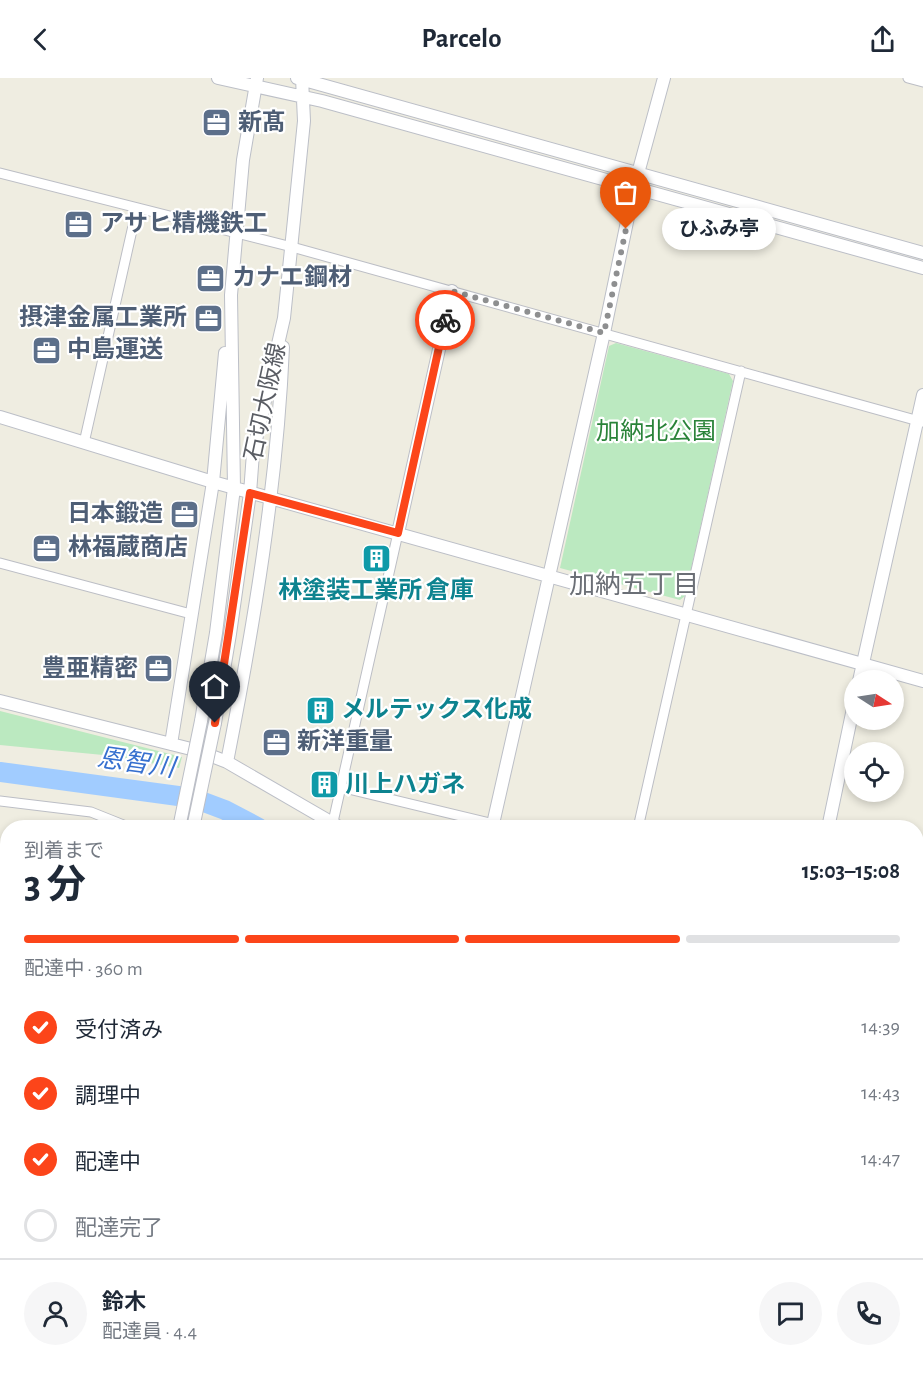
<!DOCTYPE html>
<html lang="ja">
<head>
<meta charset="utf-8">
<style>
  :root { --surface:#fff; --page:#f6f6f7; --text:#1f2937; --muted:#747a83; --line:#e0e1e3; --accent:#fc451a }
  body { margin:0; font-family:"Alegreya Sans","Noto Sans JP",sans-serif; background:var(--page); color:var(--text); height:100vh; display:flex; flex-direction:column; font-size:22px; white-space:nowrap }
  * { box-sizing:border-box; margin:0 }
  p { font-size:20px; color:var(--muted) }
  .icon { flex:none; width:33px; height:33px; fill:none; stroke:currentColor; stroke-width:2; stroke-linecap:round; stroke-linejoin:round }
  .map { position:relative; flex:1; overflow:hidden }
  .sheet { position:absolute; left:0px; top:742px; width:924px; height:560px; display:flex; flex-direction:column; background:var(--surface); border-radius:24px 24px 0 0; box-shadow:0 3px 9px #0003 }
  .sheet>* { flex:none }
  .needle { width:39px; rotate:102deg }
  .fabs { position:absolute; left:844px; top:592px; display:grid; gap:12px }
  .fabs a { display:grid; place-items:center; width:60px; height:60px; border-radius:50%; background:var(--surface); box-shadow:0 3px 9px #0003; font-size:30px }
  .pin { position:absolute; display:grid; place-items:center; width:51px; height:51px; color:#fff; margin:-62px -26px; border-radius:50% 50% 50% 0; rotate:-45deg; box-shadow:0 0 6px #0007 }
  .pin .icon { rotate:45deg }
  .courier { position:absolute; display:grid; place-items:center; width:60px; height:60px; margin:-30px; border:4px solid #fc451a; border-radius:50%; background:#fff; color:#222; box-shadow:0 2px 8px #0007 }
  .bubble { position:absolute; height:42px; border-radius:21px; background:var(--surface); box-shadow:0 3px 9px #0003; font-size:20px; font-weight:700; line-height:42px; text-align:center }
  .overview em { font-style:normal; font-weight:700 }
  .overview div { display:flex; flex-direction:column-reverse }
  .overview { display:flex; align-items:center; justify-content:space-between; height:102px; padding:0 24px }
  h1 { font-size:39px; font-weight:700; line-height:45px }
  .bar { display:grid; grid-template-columns:repeat(4,1fr); gap:9px 6px; align-content:center; height:72px; padding:0 24px }
  .bar i { height:8px; border-radius:4px; background:var(--line) }
  .bar .current { background:var(--accent) }
  .bar p { grid-column:span 4 }
  .line { display:flex; align-items:center; gap:15px; padding:0 24px; border-top:2px solid var(--line) }
  .line div { flex:1 }
  .round { display:grid; place-items:center; flex:none; width:63px; height:63px; border-radius:32px; background:var(--page) }
  ol { padding:0 24px; list-style:none }
  li { display:flex; align-items:center; gap:18px; height:66px }
  li p { margin-inline-start:auto }
  li .icon { padding:6px; border-radius:50%; background:var(--accent); color:#fff; stroke-width:4 }
  li:last-child { color:var(--muted) }
  li i { width:33px; height:33px; border:3px solid var(--line); border-radius:50% }
  header { display:flex; justify-content:space-between; align-items:center; height:78px; padding:0 24px; background:var(--surface); font-size:27px; font-weight:700 }
  .map>svg:first-child { display:block }
  .green { fill:#bbe9c0 }
  .lines { fill:none; stroke-linecap:round; stroke-linejoin:round }
  .stream { stroke:#a1ccff; stroke-width:3 }
  .river { stroke:#a1ccff; stroke-width:20 }
  .street-casing { stroke:#bcbec5; stroke-width:11 }
  .secondary-casing { stroke:#bcbfc7; stroke-width:14 }
  .street { stroke:#fff; stroke-width:9 }
  .secondary { stroke:#fff; stroke-width:12 }
  .secondary-bridge-casing { stroke:#bcbfc7; stroke-width:14; stroke-linecap:butt }
  .secondary-bridge { stroke:#fff; stroke-width:12 }
  .done { stroke:#8e8f90; stroke-width:6; stroke-dasharray:0 10.8 }
  .route { stroke:#fc451a; stroke-width:8 }
  .labels { text-anchor:middle; dominant-baseline:central; stroke-width:4.5; stroke-linejoin:round; paint-order:stroke }
  .service-label { font-size:24px; font-weight:bold; fill:#4e5e75; stroke:#fff; text-anchor:start }
  .street-label { font-size:24px; fill:#5a5d64; stroke:#fff }
  .park-label { font-size:24px; fill:#2a8339; stroke:#fff }
  .culture-label { font-size:24px; font-weight:bold; fill:#0d838f; stroke:#fff; text-anchor:start }
  .neighbourhood-label { font-size:26px; fill:#6b6f76; stroke:#fff }
  .water-label { font-size:26px; font-style:italic; fill:#3670cf; stroke:#fff }
</style>
</head>
<body>
<header><svg class="icon" aria-label="back" viewBox="0 0 24 24"><path d="M15 5l-7 7 7 7"/></svg>Parcelo<svg class="icon" aria-label="share" viewBox="0 0 24 24"><path d="M12 15V3M7 8l5-5 5 5M5 13v7h14v-7"/></svg></header>
<div class="map">
<svg width="923" height="1301" viewBox="0 0 923 1301">
  <rect width="100%" height="100%" fill="#efede1"/>
  <path class="green" d="M616 265 729 296 733 303 685 518 680 522 560 490 609 268Z
    M0 633 182 679 179 690 103 677 0 667Z"/>
  <g class="lines">
    <path class="stream" d="M0 995 8 997
      M916 1142 923 1144
      M325 1301 326 1294"/>
    <path class="river" d="M0 694 193 720 225 732 259 750
      M916 955 923 954
      M364 1301 365 1294"/>
    <defs>
      <path id="street" d="M908 0 923 4
        M0 95 292 169 922 344
        M84 365 137 130
        M0 485 191 536
        M340 709 510 750
        M0 723 91 734 131 750
        M333 744 398 455
        M638 750 741 293
        M916 837 923 839
        M916 929 923 928
        M916 984 923 983
        M916 1005 923 1003
        M0 1154 8 1157
        M359 1301 360 1294"/>
      <path id="secondary" d="M218 0 322 23 923 190
        M297 0 923 175
        M0 339 213 404 923 603
        M398 455 452 213
        M859 603 923 317
        M0 623 199 673 227 684 341 750
        M201 643 216 555 234 410 231 217 243 82 257 0
        M215 645 230 556 250 415 253 375 284 240 304 43 302 0
        M171 666 213 404 225 275
        M227 684C254 546 277 409 283 269
        M493 746 604 255 634 110 664 0
        M828 750 855 621
        M916 905 923 904
        M61 1301 62 1294
        M80 1301 81 1294
        M386 1301 387 1294
        M682 1301 683 1294"/>
    </defs>
    <use href="#street" class="street-casing"/>
    <use href="#secondary" class="secondary-casing"/>
    <use href="#street" class="street"/>
    <use href="#secondary" class="secondary"/>
    <defs>
      <path id="secondary-bridge" d="M179 750 201 643
        M193 750 215 645"/>
    </defs>
    <use href="#secondary-bridge" class="secondary-bridge-casing"/>
    <use href="#secondary-bridge" class="secondary-bridge"/>
  </g>
  <g class="lines">
    <path class="done" d="M445 242 452 213 604 255 626 151"/>
    <path class="route" d="M215 645 250 415 398 455 445 242"/>
  </g>
  <defs>
    <symbol id="office-square" viewBox="-11 -11 22 22"><rect x="-9" y="-9" width="18" height="18" rx="4" fill="#5c6f8a" stroke="#fff"/><path d="M-6-3h4V-5.5h4V-3h4V5H-6ZM-1-4.5V-3h2v-1.5ZM-6 0V1H6V0Z" fill="#fff"/></symbol>
    <symbol id="building-square" viewBox="-11 -11 22 22"><rect x="-9" y="-9" width="18" height="18" rx="4" fill="#0f9aa8" stroke="#fff"/><path d="M-4-6H4V6H1V3H-1V6H-4ZM-2.5-4.3h1.7v1.8h-1.7ZM.8-4.3h1.7v1.8H.8ZM-2.5-1h1.7V.8h-1.7ZM.8-1h1.7V.8H.8Z" fill="#fff"/></symbol>
  </defs>
  <g fill-rule="evenodd">
    <use href="#office-square" x="200" y="28" width="33" height="33"/>
    <use href="#office-square" x="62" y="130" width="33" height="33"/>
    <use href="#office-square" x="194" y="184" width="33" height="33"/>
    <use href="#office-square" x="192" y="224" width="33" height="33"/>
    <use href="#office-square" x="30" y="256" width="33" height="33"/>
    <use href="#office-square" x="168" y="420" width="33" height="33"/>
    <use href="#office-square" x="30" y="454" width="33" height="33"/>
    <use href="#building-square" x="360" y="464" width="33" height="33"/>
    <use href="#office-square" x="142" y="574" width="33" height="33"/>
    <use href="#building-square" x="304" y="616" width="33" height="33"/>
    <use href="#office-square" x="260" y="648" width="33" height="33"/>
    <use href="#building-square" x="308" y="690" width="33" height="33"/>
  </g>
  <g class="labels">
    <g class="service-label">
      <text x="238" y="45">新髙</text>
      <text x="100" y="146">アサヒ精機鉄工</text>
      <text x="232" y="200">カナエ鋼材</text>
      <text x="187" y="240" text-anchor="end">摂津金属工業所</text>
      <text x="67" y="272">中島運送</text>
      <text x="163" y="436" text-anchor="end">日本鍛造</text>
      <text x="68" y="470">林福蔵商店</text>
      <text x="138" y="591" text-anchor="end">豊亜精密</text>
      <text x="297" y="664">新洋重量</text>
    </g>
    <g class="street-label">
      <text transform="translate(266 324) rotate(-78)">石切大阪線</text>
    </g>
    <g class="park-label">
      <text x="656" y="354">加納北公園</text>
    </g>
    <g class="culture-label">
      <text x="376" y="513" text-anchor="middle">林塗装工業所 倉庫</text>
      <text x="341" y="632">メルテックス化成</text>
      <text x="345" y="707">川上ハガネ</text>
    </g>
    <g class="neighbourhood-label">
      <text x="634" y="507">加納五丁目</text>
    </g>
    <g class="water-label">
      <text transform="translate(136 685) rotate(8)">恩智川</text>
    </g>
  </g>
</svg>
<div class="fabs">
<a><svg class="needle" viewBox="-14 -14 28 28"><path d="M0-13l5 13h-10z" fill="#e53935"/><path d="M0 13l5-13h-10z" fill="#747a83"/></svg></a>
<a><svg class="icon" aria-label="locate" viewBox="0 0 24 24"><circle cx="12" cy="12" r="6"/><path d="M12 2v4M12 18v4M2 12h4M18 12h4"/></svg></a>
</div>
<div class="pin" style="left:626px;top:151px;background:#ea580c"><svg class="icon" aria-label="bag" viewBox="0 0 24 24"><path d="M5 8h14l-1 12H6zM9 8a3 3 0 0 1 6 0"/></svg></div>
<div class="pin" style="left:215px;top:645px;background:#1f2937"><svg class="icon" aria-label="home" viewBox="0 0 24 24"><path d="M3 11l9-7 9 7M6 9v11h12V9"/></svg></div>
<div class="courier" style="left:445px;top:242px"><svg class="icon" aria-label="bike" viewBox="0 0 24 24"><circle cx="6" cy="16" r="4"/><circle cx="18" cy="16" r="4"/><path d="M6 16l4-8h5l3 8M10 8l3 8H6M13 5h3"/></svg></div>
<div class="bubble" style="left:662px;top:130px;width:114px">ひふみ亭</div>
<section class="sheet">
<div class="overview"><div><h1>3 分</h1><p>到着まで</p></div><em>15:03–15:08</em></div>
<div class="bar"><i class="current"></i><i class="current"></i><i class="current"></i><i></i><p>配達中 · 360 m</p></div>
<ol>
<li><svg class="icon" aria-label="check" viewBox="0 0 24 24"><path d="M5 12l5 5 9-10"/></svg>受付済み<p>14:39</p></li>
<li><svg class="icon" aria-label="check" viewBox="0 0 24 24"><path d="M5 12l5 5 9-10"/></svg>調理中<p>14:43</p></li>
<li><svg class="icon" aria-label="check" viewBox="0 0 24 24"><path d="M5 12l5 5 9-10"/></svg>配達中<p>14:47</p></li>
<li><i></i>配達完了</li>
</ol>
<div class="line" style="height:108px"><a class="round"><svg class="icon" aria-label="person" viewBox="0 0 24 24"><circle cx="12" cy="8" r="4"/><path d="M4 21q1-7 8-7t8 7"/></svg></a><div><b>鈴木</b><p>配達員 · 4.4</p></div><a class="round"><svg class="icon" aria-label="chat" viewBox="0 0 24 24"><path d="M4 5h16v11H9l-5 4z"/></svg></a><a class="round"><svg class="icon" aria-label="phone" viewBox="0 0 24 24"><path d="M5 4h4l2 5-3 2q2 4 5 5l2-3 5 2v4C11 20 4 13 5 4z"/></svg></a></div>
</section>
</div>
</body>
</html>
